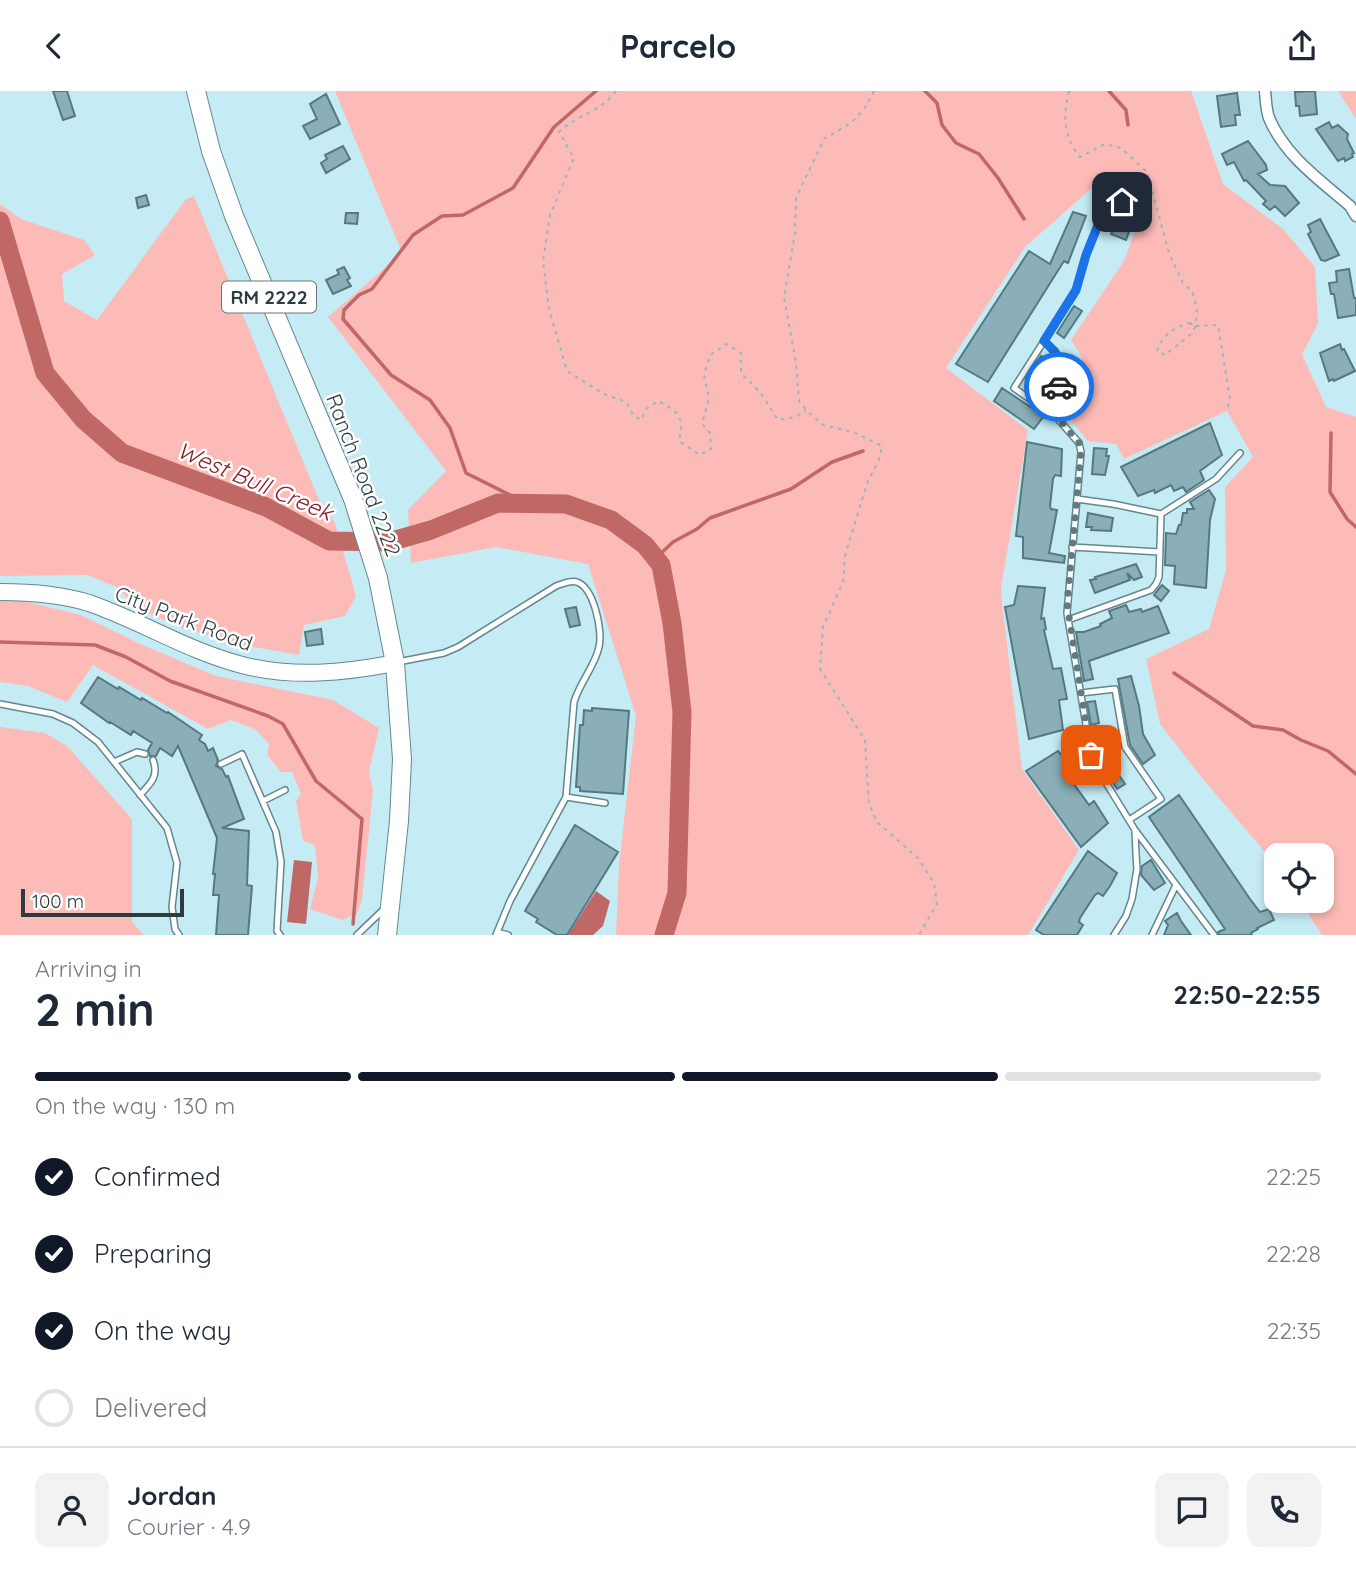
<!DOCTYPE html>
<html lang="en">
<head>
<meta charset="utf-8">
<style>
  :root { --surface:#fff; --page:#f2f2f3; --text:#1f2937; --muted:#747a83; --line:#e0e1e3; --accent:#111827 }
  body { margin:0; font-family:Quicksand,sans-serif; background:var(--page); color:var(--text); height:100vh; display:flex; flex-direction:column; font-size:26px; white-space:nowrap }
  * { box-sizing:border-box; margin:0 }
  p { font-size:23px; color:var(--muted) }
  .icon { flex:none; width:38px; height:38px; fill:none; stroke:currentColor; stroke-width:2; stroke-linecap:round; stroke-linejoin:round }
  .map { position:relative; height:844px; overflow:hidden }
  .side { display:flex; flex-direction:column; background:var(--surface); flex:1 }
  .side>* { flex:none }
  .fabs { position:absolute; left:1264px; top:752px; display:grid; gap:14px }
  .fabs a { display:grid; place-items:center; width:70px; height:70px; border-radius:14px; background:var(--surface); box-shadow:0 4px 10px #0003; font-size:35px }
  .scale { position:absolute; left:21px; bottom:18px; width:163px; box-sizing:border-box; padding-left:7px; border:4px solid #2d3c3f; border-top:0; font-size:19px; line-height:24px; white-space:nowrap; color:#2d3c3f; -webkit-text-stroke:5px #fff; paint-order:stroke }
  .pin { position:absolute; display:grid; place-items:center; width:60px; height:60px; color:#fff; margin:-30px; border-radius:14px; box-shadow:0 4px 10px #0006 }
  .courier { position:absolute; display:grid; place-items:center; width:70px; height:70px; margin:-35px; border:5px solid #1a73e8; border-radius:50%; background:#fff; color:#222; box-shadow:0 2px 9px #0007 }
  .head em { font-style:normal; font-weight:800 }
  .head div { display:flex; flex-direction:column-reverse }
  .head { display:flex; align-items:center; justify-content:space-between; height:119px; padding:0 35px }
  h1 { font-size:46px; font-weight:800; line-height:52px }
  .bar { display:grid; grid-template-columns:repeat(4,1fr); gap:10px 7px; align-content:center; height:84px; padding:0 35px }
  .bar i { height:9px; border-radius:5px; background:var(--line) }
  .bar .current { background:var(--accent) }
  .bar p { grid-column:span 4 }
  .line { display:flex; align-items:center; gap:18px; padding:0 35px; border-top:2px solid var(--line) }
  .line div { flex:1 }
  .round { display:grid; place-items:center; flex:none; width:74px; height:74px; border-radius:14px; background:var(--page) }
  ol { padding:0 35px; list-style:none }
  li { display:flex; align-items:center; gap:21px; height:77px }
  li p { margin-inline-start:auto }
  li .icon { padding:7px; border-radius:50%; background:var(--accent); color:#fff; stroke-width:4 }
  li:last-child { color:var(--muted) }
  li i { width:38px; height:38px; border:4px solid var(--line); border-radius:50% }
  header { display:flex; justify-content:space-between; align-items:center; height:91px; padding:0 35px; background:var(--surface); font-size:32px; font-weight:800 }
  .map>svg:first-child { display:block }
  .green { fill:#fdbbb8 }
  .water { fill:#c06866 }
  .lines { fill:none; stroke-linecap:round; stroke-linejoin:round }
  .stream { stroke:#c06866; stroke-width:3.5 }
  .river { stroke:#c06866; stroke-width:19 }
  .building { fill:#8aafb8; stroke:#557981; stroke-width:2 }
  .lane-casing { stroke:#63878f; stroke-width:8 }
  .street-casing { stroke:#63878f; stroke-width:13 }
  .secondary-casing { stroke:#63878f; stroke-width:18 }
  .primary-casing { stroke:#63878f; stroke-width:20 }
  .path { stroke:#97b7bd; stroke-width:2; stroke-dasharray:3.5 5; stroke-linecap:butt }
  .lane { stroke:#fff; stroke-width:5 }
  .street { stroke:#fff; stroke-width:10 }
  .secondary { stroke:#fff; stroke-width:16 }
  .primary { stroke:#fff; stroke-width:18 }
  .done { stroke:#627a7e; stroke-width:7; stroke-dasharray:0 12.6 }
  .route { stroke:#1a73e8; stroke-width:9 }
  .labels { text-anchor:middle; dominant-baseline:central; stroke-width:5; stroke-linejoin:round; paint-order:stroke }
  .shield { fill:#fff; stroke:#6c7679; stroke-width:2 }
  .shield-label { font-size:19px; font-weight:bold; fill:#2d3c3f }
  .street-label { font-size:21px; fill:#2d3c3f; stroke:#fff }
  .water-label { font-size:23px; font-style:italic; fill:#891e26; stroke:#fff }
</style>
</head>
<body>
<header><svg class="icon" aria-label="back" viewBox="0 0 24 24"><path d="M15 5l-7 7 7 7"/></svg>Parcelo<svg class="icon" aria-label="share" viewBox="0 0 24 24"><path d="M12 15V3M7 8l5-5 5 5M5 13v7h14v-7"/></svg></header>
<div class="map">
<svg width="1356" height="844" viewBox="0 0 1356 844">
  <rect width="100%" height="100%" fill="#c5ecf4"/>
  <path class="green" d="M335 0H1191L1223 93 1283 138 1315 176 1318 233 1302 263 1326 316 1356 326V844H1322L1300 810H1321V765H1276V774L1202 687 1160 633 1146 568 1209 538 1226 479 1225 396 1253 366 1227 320 1124 368 1116 353 1088 350 1072 331 1082 266 1071 249 1124 170 1137 134 1109 82 1025 156 946 277 1028 339 1001 497 1003 521 1022 678 1079 759 1028 844H616L619 774 636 625 588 473 496 456 411 472 408 419 446 380 328 226 402 162Z
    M1338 0H1356V28Z
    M194 105 319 409 335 432 356 505 345 525 304 534 299 564 242 554 183 537 142 520 116 496 88 484 0 485V113L21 128 84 149 95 164 62 183 64 210 97 229 186 108Z
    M19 509 81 524 138 552 216 585 333 609 379 637 369 681 373 699 362 809 357 823 342 829 310 818 318 786 315 754 303 750 296 710 301 703 292 681H281L267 664 269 653 255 638 231 629 208 638 93 574 67 611 28 595 0 591V510Z
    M0 636 45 642 67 655 132 728V831L144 844H0Z"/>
  <path class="water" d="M294 769 312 771 306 833 287 831Z
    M596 800 610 810 603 835 593 844H568Z"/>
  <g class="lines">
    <path class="stream" d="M925 0 937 12 942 34 956 52 979 63 998 87 1024 128
      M1109 0 1126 19 1128 34
      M1331 342 1330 401 1347 428 1356 436
      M528 413 466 382 450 337 430 309 391 284 343 228 344 219 359 204 372 198 413 144 442 125 463 124 513 97 554 36 596 0
      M656 467 673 451 697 438 710 427 791 398 832 371 863 360
      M0 551 95 554 126 566 170 590 268 625 283 633 316 690 362 728 353 833
      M1174 582 1253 635 1283 639 1301 649 1328 660 1356 683"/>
    <path class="river" d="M0 130 45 282 83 328 122 362 266 416 329 450 389 451 431 439 498 412 566 413 611 429 645 454 661 474 672 532 682 621 677 802 664 844"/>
  </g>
  <path class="building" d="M53 0H67L75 25 63 29Z
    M1315 0 1317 23 1300 25 1299 15H1296L1295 1Z
    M1237 2 1240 24H1235L1236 34 1221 36 1217 5Z
    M326 3 340 33 310 48 303 35 317 28 310 13Z
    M1329 31 1332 37 1338 34 1348 43 1347 48 1354 62 1352 63 1353 66 1345 70 1344 67 1338 70 1316 38Z
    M1248 50 1266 74 1267 79 1258 83 1270 94 1285 95 1299 112 1285 125 1275 115 1270 119 1263 113 1266 110 1246 89 1244 90 1234 71 1227 74 1222 63Z
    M343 55 350 68 326 82 321 72 327 68 325 64Z
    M146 104 149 114 138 117 136 107Z
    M1073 121 1086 125 1068 172 1064 170 988 291 956 273 1029 160 1050 173Z
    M346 122H358L357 133 345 132Z
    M1320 128 1339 164 1325 170 1321 169 1308 143 1311 141 1308 134Z
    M1115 135 1129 141 1126 149 1111 143Z
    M344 176 350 187 347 189 351 195 333 203 326 189 339 183 337 179Z
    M1349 178 1354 207H1356V224L1338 227 1334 203H1331L1329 192 1337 191 1336 180Z
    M1074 215 1082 220 1064 247 1057 242Z
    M1340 253 1342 259 1344 258 1355 280 1334 290 1333 288 1329 290 1320 262Z
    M1041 265 1049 269 1035 292 1027 288Z
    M1002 297 1044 325 1034 338 994 310Z
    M1210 332 1222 364 1200 380 1204 389 1186 401 1183 396 1174 400 1171 394 1155 402 1154 399 1138 405 1121 376Z
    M1027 351 1062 358 1061 385 1055 384 1053 388 1050 415 1051 418 1057 419 1049 462 1065 465 1064 472 1023 467V446L1016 445Z
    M1094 357 1107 358 1106 365H1109L1105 384 1092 383Z
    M1209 399 1215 408 1210 429 1206 497 1174 493 1175 475 1165 474 1166 442 1176 443 1179 434H1181L1183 422H1187V418H1194L1190 411Z
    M1088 422 1113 427 1111 440 1091 439 1092 436H1086Z
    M1136 473 1142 486 1134 489 1127 482 1130 489 1095 502 1090 489 1096 488 1095 486Z
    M1162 494 1169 500 1161 510 1154 504Z
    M1018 495 1045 497 1041 528 1044 527 1046 538 1044 539 1053 578 1061 577 1067 608 1059 609 1063 639 1029 648 1005 516 1014 514Z
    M1126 514 1129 521 1141 518 1142 521 1158 515 1169 542 1089 570 1093 588 1084 590 1076 541H1084L1101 535 1100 533 1112 527 1109 520Z
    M576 516 580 534 570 536 565 518Z
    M321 538 323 553 307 555 305 541Z
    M1131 585 1139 615 1143 643 1155 664 1143 673 1130 654 1118 588Z
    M98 586 118 598 119 596 141 609 142 607 167 622 168 621 202 644 199 649 205 653 208 660 213 657 218 669 216 675 222 678 226 686 228 685 244 728 222 737 249 740 247 794 252 795 248 844H216L219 804H213L215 783H213L217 747 178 655 172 665 160 657 156 665H150L148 659 152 652 133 640 131 644 110 631 109 632 81 612Z
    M1095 610 1099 632 1091 634 1087 611Z
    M592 617 629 620 623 703 580 700V696H576L580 634H583L584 619 592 620Z
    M1058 660 1075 681 1070 685 1071 689 1089 714 1094 710 1108 732 1081 756 1026 680Z
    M1104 663 1125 693 1117 698 1097 667Z
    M1179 704 1250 808 1260 821 1269 818 1274 829 1257 837 1258 838 1251 842 1252 844H1219L1218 841 1225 838 1149 726Z
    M575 734 618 761 567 844H557L536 831 538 828 525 820Z
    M1088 760 1117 782 1110 795 1103 805 1098 802 1095 804 1080 827 1079 831 1083 834 1077 844H1044L1036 839Z
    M1151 769 1165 792 1154 799 1141 784 1142 775Z
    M1177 822 1181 830 1191 844H1164L1168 834 1165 830Z"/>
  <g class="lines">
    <defs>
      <path id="lane" d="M1044 250 1014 297 1044 318 1058 319
        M1161 423 1216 388 1240 362
        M1072 456 1160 461
        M1068 529 1151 499 1156 493 1159 486 1161 423 1113 413 1077 408
        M398 571 444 562 458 556 556 495C562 493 570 489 577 491 594 497 603 540 599 556 595 575 580 591 574 611L566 706 510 810 496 844
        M1081 602 1115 598 1125 656 1161 708 1129 729
        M0 613 53 623 73 632 98 651 167 737 177 772 172 816 175 838 179 844
        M114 671 137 661 145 663
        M221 673 242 663 276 741 281 771 277 840 280 844
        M140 704C151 692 159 685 153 669
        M566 706 605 712
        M263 710 285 699
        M1135 739 1214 844
        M497 841 508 844
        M357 844 383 819
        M1114 844 1126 825 1132 808 1137 778 1136 763 1135 739 1092 669 1067 522 1081 361 1079 352 1058 328 1060 269 1055 260 1044 250 1076 199 1086 164 1102 124 1108 119 1122 111
        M1152 844 1176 794"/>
      <path id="street" d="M1265 0C1266 9 1266 19 1269 27 1285 65 1320 89 1350 115L1356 125"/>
      <path id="secondary" d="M0 501C30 501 60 503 89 512 141 530 188 560 242 574 293 587 344 582 395 572"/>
      <path id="primary" d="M196 0 211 60 234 125 353 408 378 487 395 572 402 668 399 730 387 844"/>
    </defs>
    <use href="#lane" class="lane-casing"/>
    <use href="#street" class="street-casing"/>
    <use href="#secondary" class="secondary-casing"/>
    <use href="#primary" class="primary-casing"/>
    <path class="path" d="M616 0C601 21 576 24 559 41L574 67 550 124 543 170 549 218 567 280 604 303 626 311 633 324 641 329 646 318 658 310C680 322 684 325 679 350L700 364 711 358 710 342 702 333 709 306 704 284 710 264 727 253 741 262V282L760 301 778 329 795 326 806 320
      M874 0 865 17 851 32 824 48 796 107 795 142 784 206 796 272 799 310 807 320 823 334 853 341 882 355 879 369 867 392 845 465 843 491 823 536 820 578 865 649 869 713 877 731 918 767 934 792 937 813 919 844
      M1069 0C1063 25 1063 45 1080 66L1105 53 1121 57 1147 81 1169 162 1183 192 1192 200 1197 217 1196 235 1218 234 1230 308 1227 320
      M1189 232 1196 235 1190 244 1165 264 1157 260C1163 244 1173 237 1189 232Z"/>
    <use href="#lane" class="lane"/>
    <use href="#street" class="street"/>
    <use href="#secondary" class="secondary"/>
    <use href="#primary" class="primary"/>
  </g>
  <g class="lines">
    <path class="done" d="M1059 296V328L1079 352 1081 361 1067 513 1091 664"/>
    <path class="route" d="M1059 296C1061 272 1063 267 1044 250L1076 199 1086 164 1102 124 1108 119 1122 111"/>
  </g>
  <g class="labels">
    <rect class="shield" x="222" y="190.5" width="94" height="31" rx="5"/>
    <g class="shield-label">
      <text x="269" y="206">RM 2222</text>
    </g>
    <g class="street-label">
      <text transform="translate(364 384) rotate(69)">Ranch Road 2222</text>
      <text transform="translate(184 527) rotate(21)">City Park Road</text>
    </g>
    <g class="water-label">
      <text transform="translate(255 390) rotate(23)">West Bull Creek</text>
    </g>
  </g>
</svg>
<div class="fabs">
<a><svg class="icon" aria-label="locate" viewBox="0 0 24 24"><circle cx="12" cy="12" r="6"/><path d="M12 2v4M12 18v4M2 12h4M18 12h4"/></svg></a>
</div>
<div class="scale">100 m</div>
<div class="pin" style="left:1091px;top:664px;background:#ea580c"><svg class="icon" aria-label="bag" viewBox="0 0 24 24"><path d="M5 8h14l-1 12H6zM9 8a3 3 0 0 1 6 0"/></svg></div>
<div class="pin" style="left:1122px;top:111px;background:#1f2937"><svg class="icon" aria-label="home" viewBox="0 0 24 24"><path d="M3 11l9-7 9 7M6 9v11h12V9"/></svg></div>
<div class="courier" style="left:1059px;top:296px"><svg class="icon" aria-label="car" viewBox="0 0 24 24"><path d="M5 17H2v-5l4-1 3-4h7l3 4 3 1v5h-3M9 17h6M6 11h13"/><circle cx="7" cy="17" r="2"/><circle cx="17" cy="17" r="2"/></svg></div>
</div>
<section class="side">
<div class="head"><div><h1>2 min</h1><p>Arriving in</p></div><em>22:50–22:55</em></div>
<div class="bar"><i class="current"></i><i class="current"></i><i class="current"></i><i></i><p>On the way · 130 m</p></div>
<ol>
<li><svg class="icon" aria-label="check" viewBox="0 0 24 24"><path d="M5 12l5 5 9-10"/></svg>Confirmed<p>22:25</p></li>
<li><svg class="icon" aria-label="check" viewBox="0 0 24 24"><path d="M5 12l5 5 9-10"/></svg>Preparing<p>22:28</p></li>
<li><svg class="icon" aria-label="check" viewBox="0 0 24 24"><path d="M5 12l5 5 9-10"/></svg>On the way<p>22:35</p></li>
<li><i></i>Delivered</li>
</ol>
<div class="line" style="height:126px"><a class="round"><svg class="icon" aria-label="person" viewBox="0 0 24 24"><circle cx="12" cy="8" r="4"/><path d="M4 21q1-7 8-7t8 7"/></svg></a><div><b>Jordan</b><p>Courier · 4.9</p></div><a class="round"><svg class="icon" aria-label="chat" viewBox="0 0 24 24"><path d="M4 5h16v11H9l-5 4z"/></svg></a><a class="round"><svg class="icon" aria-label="phone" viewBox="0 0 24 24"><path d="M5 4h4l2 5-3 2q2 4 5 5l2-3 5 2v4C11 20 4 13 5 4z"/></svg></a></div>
</section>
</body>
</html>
